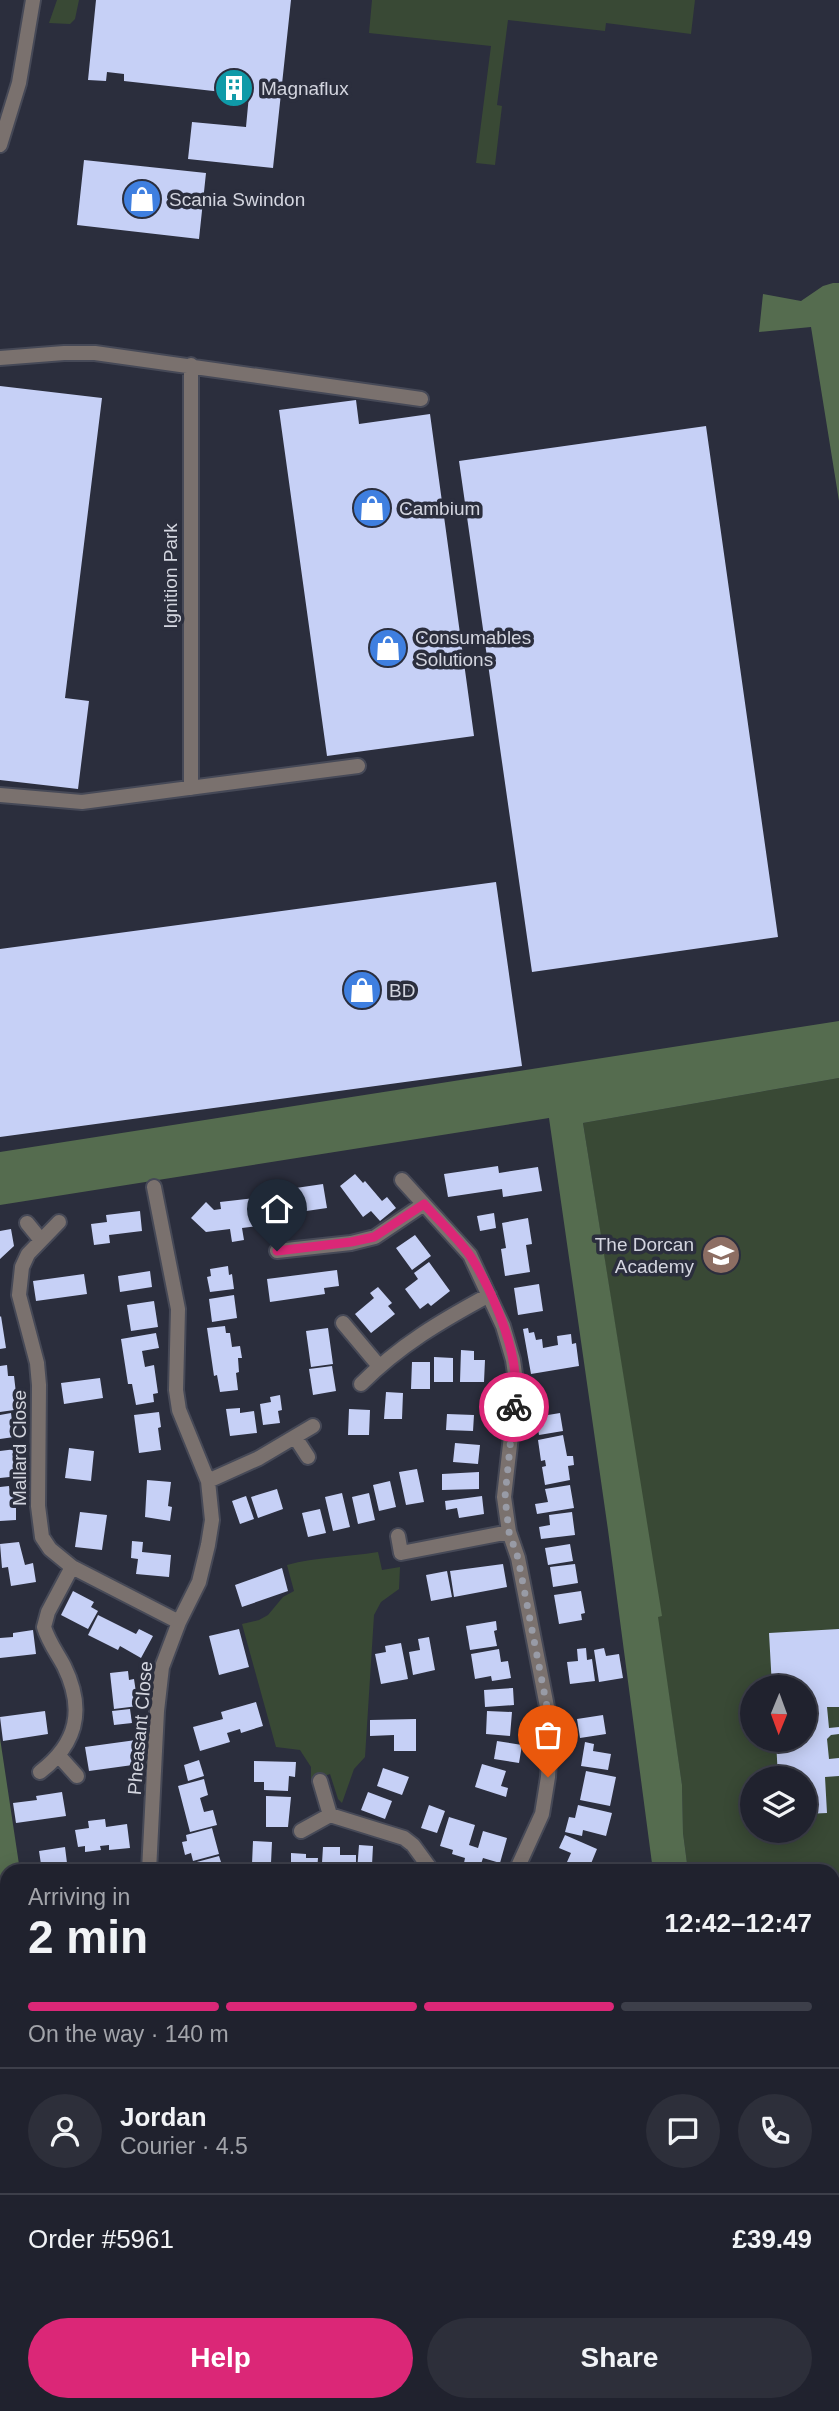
<!DOCTYPE html>
<html lang="en">
<head>
<meta charset="utf-8">
<style>
  :root { --surface:#20222e; --page:#2d2f3a; --text:#f1f3f6; --muted:#a2a4aa; --line:#3d3f4a; --accent:#db2777 }
  body { margin:0; font-family:Helvetica,sans-serif; background:var(--page); color:var(--text); height:100vh; display:flex; flex-direction:column; font-size:26px; white-space:nowrap }
  * { box-sizing:border-box; margin:0 }
  p { font-size:23px; color:var(--muted) }
  .icon { flex:none; width:38px; height:38px; fill:none; stroke:currentColor; stroke-width:2; stroke-linecap:round; stroke-linejoin:round }
  .map { position:relative; flex:1; overflow:hidden }
  .drawer { position:absolute; left:0px; top:1864px; width:840px; height:548px; display:flex; flex-direction:column; background:var(--surface); border-radius:21px 21px 0 0; box-shadow:0 4px 18px #0003,0 0 0 2px var(--line) }
  .drawer>* { flex:none }
  .needle { width:46px; rotate:181deg }
  .controls { position:absolute; left:740px; top:1675px; display:grid; gap:14px }
  .controls a { display:grid; place-items:center; width:77px; height:77px; border-radius:50%; background:var(--surface); box-shadow:0 4px 18px #0003,0 0 0 2px var(--line); font-size:35px }
  .pin { position:absolute; display:grid; place-items:center; width:60px; height:60px; color:#fff; margin:-72px -30px; border-radius:50% 50% 50% 0; rotate:-45deg; box-shadow:0 0 7px #0007 }
  .pin .icon { rotate:45deg }
  .courier { position:absolute; display:grid; place-items:center; width:70px; height:70px; margin:-35px; border:5px solid #db2777; border-radius:50%; background:#fff; color:#222; box-shadow:0 2px 9px #0007 }
  .summary em { font-style:normal; font-weight:700 }
  .summary div { display:flex; flex-direction:column-reverse }
  .summary { display:flex; align-items:center; justify-content:space-between; height:119px; padding:0 28px }
  h1 { font-size:46px; font-weight:700; line-height:52px }
  .bar { display:grid; grid-template-columns:repeat(4,1fr); gap:10px 7px; align-content:center; height:84px; padding:0 28px }
  .bar i { height:9px; border-radius:5px; background:var(--line) }
  .bar .active { background:var(--accent) }
  .bar p { grid-column:span 4 }
  .line { display:flex; align-items:center; gap:18px; padding:0 28px; border-top:2px solid var(--line) }
  .line div { flex:1 }
  .round { display:grid; place-items:center; flex:none; width:74px; height:74px; border-radius:37px; background:var(--page) }
  .primary-button { display:flex; gap:14px; margin-top:auto; padding:14px 28px }
  .primary-button a { flex:1; height:80px; border-radius:42px; background:var(--accent); color:#fff; font-size:28px; font-weight:700; line-height:80px; text-align:center }
  .primary-button a+a { background:var(--page); color:var(--text) }
  .map>svg:first-child { display:block }
  .green { fill:#394935; fill-rule:evenodd }
  .forest { fill:#556c4f }
  .lines { fill:none; stroke-linecap:round; stroke-linejoin:round }
  .stream { stroke:#3b5c73; stroke-width:5 }
  .building { fill:#c6d0f6 }
  .street-casing { stroke:#464957; stroke-width:18 }
  .street { stroke:#7a716e; stroke-width:14 }
  .done { stroke:#989ba6; stroke-width:7; stroke-dasharray:0 12.6 }
  .route { stroke:#db2777; stroke-width:9 }
  .labels { text-anchor:middle; dominant-baseline:central; stroke-width:7; stroke-linejoin:round; paint-order:stroke }
  .poi-label { font-size:19px; fill:#d3d5df; stroke:#2b2e3d; text-anchor:start }
  .street-label { font-size:19px; fill:#d3d5df; stroke:#2b2e3d }
</style>
</head>
<body>
<div class="map">
<svg width="839" height="2411" viewBox="0 0 839 2411">
  <rect width="100%" height="100%" fill="#2b2e3d"/>
  <path class="green" d="M57 0H79L75 19 70 24 49 23Z
    M372 0H695L691 34 606 23 605 31 508 20 497 105 502 106 495 165 476 163 491 46 369 33Z
    M839 1078V2016H833V1871H688L683 1833 682 1785 657 1616H661L583 1123ZM752 1687H805V1740H752ZM752 1778H805V1830H752Z
    M378 1552 382 1570 400 1567 399 1589 381 1602 374 1615 365 1757 354 1769 342 1803 338 1799 330 1774 311 1781V1767L300 1750 276 1747 242 1624 259 1620 268 1615 283 1597 294 1591 287 1565C316 1557 347 1557 378 1552Z"/>
  <path class="forest" d="M833 283H839V501L811 327 759 332 763 294 801 301 823 286Z
    M839 1021V1078L583 1123 662 1616 658 1617 682 1785 683 1833 688 1871H653L608 1530 549 1118 0 1205V1152Z
    M0 1738 20 1871H7V2003L0 1954Z
    M833 2016H839V2100H833Z
    M7 2203V2322L0 2327V2206Z"/>
  <g class="lines">
    <path class="stream" d="M833 2064H839
      M0 2304 7 2301"/>
  </g>
  <path class="building" d="M96 0H291L273 168 188 159 192 122 246 127 249 95 124 81V74L107 72 106 81 88 80Z
    M84 160 206 173 199 239 77 225Z
    M0 386 102 398 65 698 89 701 78 789 0 780Z
    M356 400 359 424 430 414 474 736 327 756 279 410Z
    M706 426 778 937 532 972 459 461Z
    M496 882 522 1066 0 1137V949Z
    M498 1166 499 1173 538 1167 542 1191 503 1197 502 1189 448 1197 444 1174Z
    M355 1174 363 1183 365 1181 382 1201 387 1197 396 1208 380 1221 371 1211 363 1217 340 1186Z
    M323 1184 327 1208 258 1218 259 1226 242 1228 244 1240 232 1242 230 1229 206 1232 191 1218 206 1202 214 1210 221 1209 220 1202 255 1198V1194Z
    M140 1211 142 1231 109 1235 110 1243 94 1245 91 1224 107 1222 106 1215Z
    M494 1213 496 1228 480 1231 477 1216Z
    M528 1218 532 1244 526 1245 530 1272 505 1276 501 1249 506 1248 502 1223Z
    M11 1229 14 1246 0 1259V1231Z
    M415 1235 431 1256 412 1270 396 1248Z
    M429 1262 450 1291 431 1306 428 1303 420 1309 405 1289 418 1279 414 1273Z
    M228 1266 229 1275 232 1274 234 1289 210 1292 207 1277 211 1276 210 1269Z
    M337 1270 339 1286 324 1288 325 1294 270 1302 267 1279Z
    M150 1271 152 1287 120 1292 118 1276Z
    M84 1274 87 1294 36 1301 33 1281Z
    M539 1284 543 1311 518 1315 514 1288Z
    M378 1287 392 1303 388 1306 395 1314 371 1333 355 1314 374 1298 370 1293Z
    M234 1295 237 1318 212 1322 209 1299Z
    M154 1301 158 1327 131 1331 127 1305Z
    M1 1316 6 1348 0 1349V1317Z
    M225 1326 226 1333H230L232 1347 240 1346 242 1358H238L239 1372 236 1373 238 1390 220 1392 217 1375 214 1376 207 1328Z
    M328 1328 333 1364 311 1367 306 1331Z
    M528 1328 529 1333 534 1332 536 1340 542 1339 543 1348 558 1345 557 1336 571 1334 572 1344 576 1343 579 1366 531 1374 523 1329Z
    M156 1333 159 1348 142 1351 145 1367 154 1365 158 1393 153 1394 154 1402 136 1405 132 1384H128L121 1339Z
    M461 1350 474 1351V1360H485L484 1382H460Z
    M434 1357 453 1358V1382H434Z
    M412 1362H430V1389H411Z
    M7 1365 8 1376H14L17 1402H13L14 1410 0 1412V1366Z
    M332 1366 336 1391 313 1395 309 1369Z
    M100 1378 103 1398 64 1404 61 1383Z
    M386 1392 403 1393 402 1419H384Z
    M280 1395 282 1410 278 1411 280 1423 263 1425 260 1404 271 1402 270 1397Z
    M240 1408V1413L254 1411 257 1433 230 1436 226 1409Z
    M349 1409 370 1410 369 1435H348Z
    M159 1412 161 1427 158 1428 161 1450 139 1453 134 1415Z
    M11 1413 14 1437 0 1439V1415Z
    M560 1413 563 1431 539 1435 536 1417Z
    M447 1414 474 1415 473 1431 446 1430Z
    M563 1435 567 1456H573L574 1465 568 1466 570 1480 545 1485 542 1467 546 1466 545 1460 541 1461 538 1440Z
    M455 1443 480 1445 478 1464 453 1462Z
    M69 1448 94 1451 91 1481 65 1478Z
    M16 1449 19 1476 0 1478V1451Z
    M417 1469 424 1502 406 1505 399 1472Z
    M479 1472V1489L442 1490V1474Z
    M147 1480 171 1482 168 1506 172 1507 170 1521 145 1517Z
    M390 1481 396 1507 379 1511 373 1485Z
    M570 1485 574 1508 537 1514 535 1504 548 1502 545 1489Z
    M9 1486 10 1496 16 1495V1520L0 1521V1487Z
    M277 1489 283 1509 258 1518 251 1497Z
    M342 1493 350 1527 333 1531 325 1497Z
    M369 1493 375 1520 358 1524 352 1497Z
    M246 1496 254 1519 240 1524 232 1501Z
    M482 1496 484 1514 459 1518 457 1508 446 1510 445 1501Z
    M320 1509 326 1533 308 1537 302 1513Z
    M80 1512 107 1515 102 1550 75 1547Z
    M572 1512 575 1535 541 1539 539 1527 550 1525 549 1515Z
    M132 1541 143 1542 142 1552 171 1555 169 1577 136 1574 138 1559 131 1558Z
    M19 1542 25 1565 33 1563 36 1582 11 1586 8 1567 2 1568 0 1544Z
    M570 1544 573 1561 548 1565 545 1548Z
    M503 1564 507 1587 454 1597 450 1571Z
    M575 1564 578 1583 553 1587 550 1567Z
    M282 1568 288 1591 242 1607 235 1585Z
    M447 1571 452 1597 431 1601 426 1575Z
    M73 1591 94 1602 91 1607 98 1611 88 1629 61 1615Z
    M581 1591 585 1613 581 1614 582 1620 559 1624 554 1595Z
    M98 1615 136 1634 139 1629 153 1636 141 1658 120 1646 118 1650 88 1635Z
    M496 1621 497 1630 494 1631 497 1646 470 1650 466 1626Z
    M239 1629 249 1667 219 1675 209 1636Z
    M839 1629V1707H827L829 1728 839 1727V1734L831 1735 827 1739 829 1759 839 1758V1776L825 1777 827 1813 805 1814V1778H778L776 1740H805V1687H772L769 1633Z
    M33 1630 36 1654 0 1658V1638L13 1637V1633Z
    M429 1637 435 1670 413 1675 409 1652 420 1650 418 1639Z
    M401 1643 408 1679 381 1684 375 1654 386 1652 385 1646Z
    M586 1648 587 1660 592 1659 595 1681 570 1684 567 1662 578 1661 577 1649Z
    M604 1648 606 1656 619 1654 623 1678 599 1682 594 1650Z
    M499 1649 501 1662 508 1661 511 1678 492 1681 491 1676 475 1679 471 1654Z
    M128 1671 129 1680 134 1679 138 1706 114 1709 110 1673Z
    M513 1688 514 1705 485 1707 484 1690Z
    M256 1702 263 1726 241 1733 240 1729 227 1733 230 1742 200 1751 193 1727 223 1719 221 1712Z
    M130 1709 132 1723 114 1725 112 1711Z
    M45 1711 48 1734 3 1741 0 1717Z
    M487 1711 512 1712 510 1736 486 1734Z
    M603 1715 606 1734 580 1738 577 1719Z
    M416 1719V1751H394V1735L370 1736V1720Z
    M136 1740 140 1764 89 1771 85 1747Z
    M497 1741 522 1745 519 1763 494 1759Z
    M585 1742 594 1744 593 1751 611 1754 608 1770 581 1766Z
    M199 1760 204 1776 188 1781 184 1765Z
    M254 1761 296 1762 295 1777 289 1776 288 1791 264 1790V1782H254Z
    M482 1764 506 1771 501 1786 508 1788 506 1797 475 1787Z
    M383 1768 409 1777 402 1795 377 1786Z
    M586 1771 616 1777 610 1806 580 1800Z
    M204 1779 208 1795 200 1798 204 1812 213 1810 217 1825 190 1832 178 1786Z
    M62 1792 66 1816 16 1823 13 1803 37 1800 36 1796Z
    M368 1792 392 1801 385 1819 361 1810Z
    M266 1796 291 1797 288 1827H266Z
    M429 1805 445 1811 437 1833 421 1828Z
    M578 1805 612 1813 606 1836 583 1830 582 1836 565 1832 569 1817 575 1818Z
    M449 1817 475 1825 469 1845 478 1848 483 1831 507 1838 500 1863 483 1858 480 1867 464 1863 465 1858 452 1854 453 1850 440 1846Z
    M105 1819 106 1827 127 1824 130 1848 109 1850V1845L100 1846 101 1850 85 1852V1846L78 1847 75 1830 89 1828 88 1821Z
    M212 1828 219 1854 193 1861 191 1853 185 1855 182 1842 187 1841 186 1835Z
    M565 1835 597 1849 588 1871 567 1862 571 1853 559 1848Z
    M253 1841 272 1842 271 1863 287 1864 286 1871H254L255 1864H252Z
    M359 1845 373 1846 372 1865 391 1866 390 1871H357Z
    M65 1847 68 1871H42L39 1851Z
    M323 1847H340V1855H356V1871H328V1863H322Z
    M291 1853 306 1854V1858H318L317 1871H291Z
    M219 1856 224 1871H195L193 1863Z
    M838 2334 839 2378 833 2379V2335Z
    M295 2404H330L331 2405 304 2411 303 2406 296 2408Z
    M420 2404H450L451 2406 445 2407 449 2408 450 2411H422Z
    M619 2404H654V2406L646 2407 647 2411H620Z
    M697 2404H735L737 2411H709L708 2407 698 2409Z"/>
  <g class="lines">
    <defs>
      <path id="street" d="M0 145 19 83 33 0
        M0 358 64 353H95L421 399
        M191 365V788
        M0 795 82 802 358 766
        M402 1180 470 1255 503 1326 513 1360 515 1374 514 1410 504 1497 509 1532 518 1558 548 1712 550 1743 548 1777 542 1814 516 1871
        M59 1222 28 1254 22 1267 19 1295 37 1363 39 1385 38 1506 42 1537 50 1549 72 1567 179 1622
        M27 1223 40 1239
        M277 1251 351 1243 375 1237 424 1204
        M343 1323 379 1366
        M361 1384C400 1345 441 1321 489 1295
        M295 1437 308 1457
        M208 1481 259 1458 313 1426
        M398 1536 401 1553 509 1532
        M59 1756 77 1776
        M40 1772C78 1743 85 1709 64 1666 57 1653 48 1641 44 1627L48 1612 72 1567
        M330 1815 404 1838 413 1845 432 1871
        M301 1831 330 1815 320 1781
        M149 1871 157 1711 162 1667 179 1622 199 1582 208 1545 212 1520 208 1481 179 1410 176 1390 178 1309 154 1187
        M833 2125 839 2124
        M0 2371 7 2366
        M165 2404 168 2411
        M776 2404V2411
        M376 2411 378 2404
        M575 2411V2404"/>
    </defs>
    <use href="#street" class="street-casing"/>
    <use href="#street" class="street"/>
  </g>
  <g class="lines">
    <path class="done" d="M514 1407 505 1497 509 1532 518 1558 548 1712 550 1743 548 1777"/>
    <path class="route" d="M277 1251 351 1242 374 1237 424 1204C439 1221 458 1238 471 1257 490 1287 512 1338 515 1374 516 1385 515 1396 514 1407"/>
  </g>
  <defs>
    <symbol id="building-disc" viewBox="-11 -11 22 22"><circle r="9.5" fill="#0f9aa8" stroke="#2b2e3d"/><path d="M-4-6H4V6H1V3H-1V6H-4ZM-2.5-4.3h1.7v1.8h-1.7ZM.8-4.3h1.7v1.8H.8ZM-2.5-1h1.7V.8h-1.7ZM.8-1h1.7V.8H.8Z" fill="#fff"/></symbol>
    <symbol id="shop-disc" viewBox="-11 -11 22 22"><circle r="9.5" fill="#3f7fe0" stroke="#2b2e3d"/><path d="M-5-2.5h2.3a2.7 3.5 0 0 1 5.4 0H5L5.5 6h-11ZM-1.5-2.5h3a1.5 2.3 0 0 0-3 0Z" fill="#fff"/></symbol>
    <symbol id="school-disc" viewBox="-11 -11 22 22"><circle r="9.5" fill="#8d6e63" stroke="#2b2e3d"/><path d="M0-5L7-2L0 1L-7-2ZM-4 1L0 2.5L4 1V4Q0 6-4 4Z" fill="#fff"/></symbol>
  </defs>
  <g fill-rule="evenodd">
    <use href="#building-disc" x="212" y="66" width="44" height="44"/>
    <use href="#shop-disc" x="120" y="177" width="44" height="44"/>
    <use href="#shop-disc" x="350" y="486" width="44" height="44"/>
    <use href="#shop-disc" x="366" y="626" width="44" height="44"/>
    <use href="#shop-disc" x="340" y="968" width="44" height="44"/>
    <use href="#school-disc" x="699" y="1233" width="44" height="44"/>
  </g>
  <g class="labels">
    <g class="poi-label">
      <text x="261" y="88">Magnaflux</text>
      <text x="169" y="199">Scania Swindon</text>
      <text x="399" y="508">Cambium</text>
      <text x="415" y="637">Consumables<tspan x="415" dy="22">Solutions</tspan></text>
      <text x="389" y="990">BD</text>
      <text x="694" y="1244" text-anchor="end">The Dorcan<tspan x="694" dy="22">Academy</tspan></text>
    </g>
    <g class="street-label">
      <text transform="translate(170 576) rotate(-90)">Ignition Park</text>
      <text transform="translate(19 1448) rotate(-90)">Mallard Close</text>
      <text transform="translate(140 1728) rotate(-85)">Pheasant Close</text>
    </g>
  </g>
</svg>
<div class="controls">
<a><svg class="needle" viewBox="-14 -14 28 28"><path d="M0-13l5 13h-10z" fill="#e53935"/><path d="M0 13l5-13h-10z" fill="#a2a4aa"/></svg></a>
<a><svg class="icon" aria-label="layers" viewBox="0 0 24 24"><path d="M12 4l9 5-9 5-9-5zM3 14l9 5 9-5"/></svg></a>
</div>
<div class="pin" style="left:548px;top:1777px;background:#ea580c"><svg class="icon" aria-label="bag" viewBox="0 0 24 24"><path d="M5 8h14l-1 12H6zM9 8a3 3 0 0 1 6 0"/></svg></div>
<div class="pin" style="left:277px;top:1251px;background:#1f2937"><svg class="icon" aria-label="home" viewBox="0 0 24 24"><path d="M3 11l9-7 9 7M6 9v11h12V9"/></svg></div>
<div class="courier" style="left:514px;top:1407px"><svg class="icon" aria-label="bike" viewBox="0 0 24 24"><circle cx="6" cy="16" r="4"/><circle cx="18" cy="16" r="4"/><path d="M6 16l4-8h5l3 8M10 8l3 8H6M13 5h3"/></svg></div>
<section class="drawer">
<div class="summary"><div><h1>2 min</h1><p>Arriving in</p></div><em>12:42–12:47</em></div>
<div class="bar"><i class="active"></i><i class="active"></i><i class="active"></i><i></i><p>On the way · 140 m</p></div>
<div class="line" style="height:126px"><a class="round"><svg class="icon" aria-label="person" viewBox="0 0 24 24"><circle cx="12" cy="8" r="4"/><path d="M4 21q1-7 8-7t8 7"/></svg></a><div><b>Jordan</b><p>Courier · 4.5</p></div><a class="round"><svg class="icon" aria-label="chat" viewBox="0 0 24 24"><path d="M4 5h16v11H9l-5 4z"/></svg></a><a class="round"><svg class="icon" aria-label="phone" viewBox="0 0 24 24"><path d="M5 4h4l2 5-3 2q2 4 5 5l2-3 5 2v4C11 20 4 13 5 4z"/></svg></a></div>
<div class="line" style="height:91px"><div>Order #5961</div><b>£39.49</b></div>
<div class="primary-button"><a>Help</a><a>Share</a></div>
</section>
</div>
</body>
</html>
